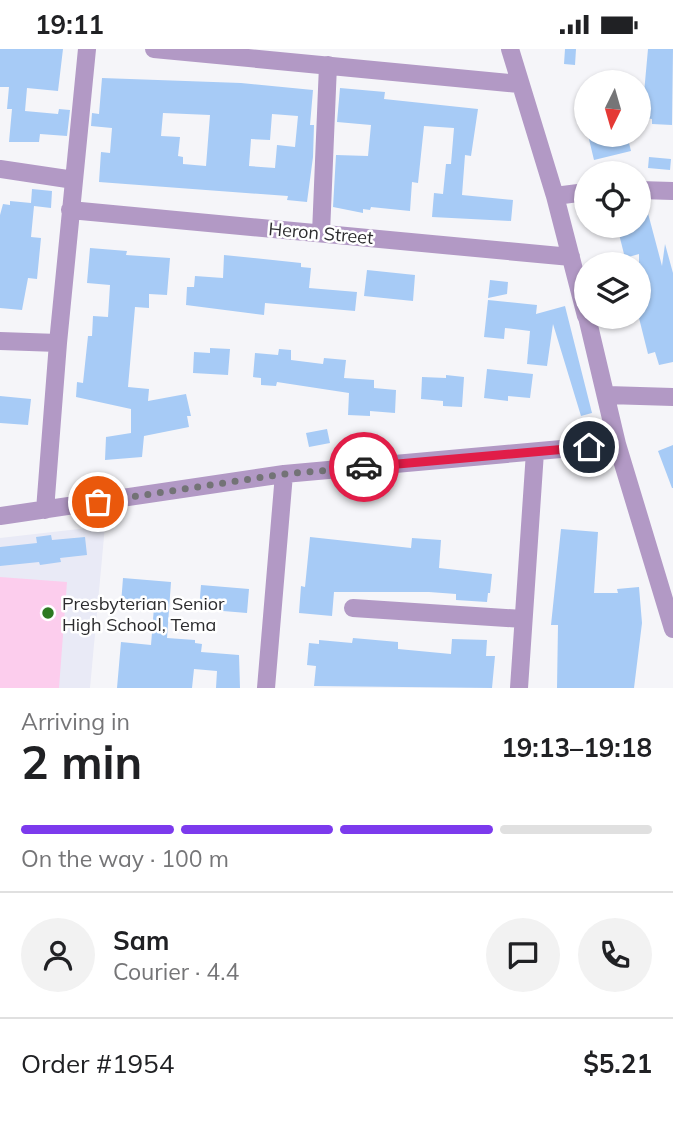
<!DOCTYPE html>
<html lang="en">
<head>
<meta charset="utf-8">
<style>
  :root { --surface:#fff; --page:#f2f2f2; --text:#202124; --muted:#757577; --line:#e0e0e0; --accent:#7c3aed }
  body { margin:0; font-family:Mulish,sans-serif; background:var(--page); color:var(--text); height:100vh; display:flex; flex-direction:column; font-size:26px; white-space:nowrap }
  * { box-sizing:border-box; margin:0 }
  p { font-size:23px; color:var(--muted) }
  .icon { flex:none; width:38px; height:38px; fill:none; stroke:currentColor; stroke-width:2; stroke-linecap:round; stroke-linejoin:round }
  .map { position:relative; height:639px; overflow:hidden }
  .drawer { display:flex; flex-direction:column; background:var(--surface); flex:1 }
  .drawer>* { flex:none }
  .needle { width:46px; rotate:185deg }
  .buttons { position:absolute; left:574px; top:21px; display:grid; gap:14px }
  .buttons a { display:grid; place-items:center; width:77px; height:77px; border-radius:50%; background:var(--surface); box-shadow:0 2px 5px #0004; font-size:35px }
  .pin { position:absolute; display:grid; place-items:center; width:60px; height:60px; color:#fff; margin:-30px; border:4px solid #fff; border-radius:50%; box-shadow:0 2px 7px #0007 }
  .courier { position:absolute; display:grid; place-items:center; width:70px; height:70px; margin:-35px; border:5px solid #e11d48; border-radius:50%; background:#fff; color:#222; box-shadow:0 2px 9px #0007 }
  .headline em { font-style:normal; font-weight:700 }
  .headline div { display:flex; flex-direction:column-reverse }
  .headline { display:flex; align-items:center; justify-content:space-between; height:119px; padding:0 21px }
  h1 { font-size:46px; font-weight:700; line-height:52px }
  .bar { display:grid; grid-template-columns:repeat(4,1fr); gap:10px 7px; align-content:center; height:84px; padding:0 21px }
  .bar i { height:9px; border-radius:5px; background:var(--line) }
  .bar .on { background:var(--accent) }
  .bar p { grid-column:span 4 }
  .line { display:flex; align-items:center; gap:18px; padding:0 21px; border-top:2px solid var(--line) }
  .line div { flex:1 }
  .round { display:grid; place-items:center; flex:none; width:74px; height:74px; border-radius:37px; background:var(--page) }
  .status { display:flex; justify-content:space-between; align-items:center; height:49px; padding:0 35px; background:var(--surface); direction:ltr }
  .status svg { height:19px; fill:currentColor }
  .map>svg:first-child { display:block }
  .built { fill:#e9eaf6 }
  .green { fill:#fccded }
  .building { fill:#a7cbf6; fill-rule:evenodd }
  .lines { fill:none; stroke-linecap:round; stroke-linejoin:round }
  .street { stroke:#b299c5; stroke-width:18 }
  .done { stroke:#737376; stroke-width:7; stroke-dasharray:0 12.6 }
  .route { stroke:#e11d48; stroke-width:9 }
  .poi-dot { fill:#2c7920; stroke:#fff; stroke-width:2.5 }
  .labels { text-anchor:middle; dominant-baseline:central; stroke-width:5; stroke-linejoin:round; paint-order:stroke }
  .street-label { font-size:18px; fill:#2d2d2f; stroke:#fff }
  .poi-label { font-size:18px; fill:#2d2d2f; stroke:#fff; text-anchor:start }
</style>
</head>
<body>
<div class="status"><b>19:11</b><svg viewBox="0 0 49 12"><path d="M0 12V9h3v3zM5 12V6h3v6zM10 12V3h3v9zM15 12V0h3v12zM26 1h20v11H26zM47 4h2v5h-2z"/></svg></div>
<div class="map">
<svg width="673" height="639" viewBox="0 0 673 639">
  <rect width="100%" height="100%" fill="#f5f5f9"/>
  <path class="built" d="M105 477 90 639H0V489Z"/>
  <path class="green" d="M0 528 67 533 59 639H0Z"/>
  <path class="building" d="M0 0H63L58 42 27 39 25 62 58 65 59 60 70 61 67 87 40 85 39 93H9L12 60H7L9 38H0Z
    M565 0H576L575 16 564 15Z
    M648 0H673L672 76 652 75V70L639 68V44H644Z
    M102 29 241 34 313 41 310 76H314L313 108 307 153 287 151 288 147 99 133 101 103 110 104 112 79 91 77 92 64 99 65ZM163 64 210 66 206 117 183 115V108L178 107 180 88 161 87ZM272 65 298 67 295 98 277 96 275 119 249 117 251 90 270 91Z
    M340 39 385 43 384 50 478 60 471 107 465 106 462 146 513 151 511 172 432 168 434 144 443 145 446 115H451L454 79 424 77 418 134 412 133 410 162 371 158 370 161 363 160V164L333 158 336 106 368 107 371 76 337 73Z
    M588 86H627L631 102 594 111Z
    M649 108 671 110 670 121 648 119Z
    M32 140 52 142 51 159 34 157 31 188 41 189 37 230 28 229 22 261 0 259V166L3 155 10 156V152L31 154Z
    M639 152 645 153 662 217 665 195 673 224V313L659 316 655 303 648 305 639 269V205L625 209 617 177H639Z
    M90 199 127 202 126 206 170 209 167 246 149 245V259L135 258 128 338 149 340 148 352 186 345 191 367H187L189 378 144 387 142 408 105 411 106 388 131 384V360L76 348 77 333 83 334 88 287H92L93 267 108 268 110 236 87 234Z
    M224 206 301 214V218L311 219 309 239 357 243 355 262 265 254 264 266 186 256 187 238H194L195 227 223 229Z
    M367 221 415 226 413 252 364 247Z
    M490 231 508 233 507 245 488 249Z
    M488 251 537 256 536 265 565 257 592 364 581 367 553 275 547 317 527 315 530 282 505 279 504 290 484 288Z
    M210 299 230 300 228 326 193 324 194 303 210 304Z
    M279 300 291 301V311L323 315 324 309 346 311 344 329 374 331V339L396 341 395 364 370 362V367L348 366 349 344 277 333 276 337 261 336V329L253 328 255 304 278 306Z
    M487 320 533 325 530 349 508 347V352L484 349Z
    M446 326 464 328 462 358 443 357V352L421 350 422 328 446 329Z
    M0 347 31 350 28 376 0 374Z
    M327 380 330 394 309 398 306 384Z
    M673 396V439H672L658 402Z
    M561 480 598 483 594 544H618L617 540 639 538 642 574 634 639H557L558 576H551Z
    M51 486 52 491 85 488 87 506 60 509 61 513 40 516 39 513 0 517V498L37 494 36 488Z
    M310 488 411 499 412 489 441 491 439 519 492 525 490 544H488L487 553 456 551V545L429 543H334L332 567 299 564 301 537 305 538Z
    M123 529 171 533 167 589 195 591V594L202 595 201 603 239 606 240 639H216L217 622 194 620 192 639H117L121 593 151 596 154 558 121 555Z
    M201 536 249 540 247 564 199 560Z
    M353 589 398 593V600L451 605 452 590 487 591 486 607H495L492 639 314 637 316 617 307 616 309 594 319 595V591L352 594Z"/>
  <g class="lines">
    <path class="street" d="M154 0 519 35
      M510 0 555 147 586 267
      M0 120 74 131
      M639 141 673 142
      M555 147 586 143
      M70 161 571 208
      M321 184 328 16
      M587 268 617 395 673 580
      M0 292 58 294
      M607 346 673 348
      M45 461 58 294 87 0
      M0 467 284 425 617 395
      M353 559 523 570
      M266 639 284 425
      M519 639 535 403"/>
  </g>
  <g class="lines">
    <path class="done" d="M98 453 284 425 364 418"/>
    <path class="route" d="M364 418 589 398"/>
  </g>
  <circle class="poi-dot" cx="48" cy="564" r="7"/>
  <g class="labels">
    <g class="street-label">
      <text transform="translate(321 184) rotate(5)">Heron Street</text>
    </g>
    <g class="poi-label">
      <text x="62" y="554">Presbyterian Senior<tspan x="62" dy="21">High School, Tema</tspan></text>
    </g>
  </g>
</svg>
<div class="buttons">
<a><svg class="needle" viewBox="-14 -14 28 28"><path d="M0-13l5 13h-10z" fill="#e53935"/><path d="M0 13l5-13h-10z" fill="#757577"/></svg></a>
<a><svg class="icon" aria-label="locate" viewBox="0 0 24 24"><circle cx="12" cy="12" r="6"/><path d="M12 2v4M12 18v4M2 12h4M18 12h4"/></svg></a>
<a><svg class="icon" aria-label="layers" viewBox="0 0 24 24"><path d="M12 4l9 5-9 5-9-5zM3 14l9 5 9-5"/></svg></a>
</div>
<div class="pin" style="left:98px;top:453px;background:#ea580c"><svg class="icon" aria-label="bag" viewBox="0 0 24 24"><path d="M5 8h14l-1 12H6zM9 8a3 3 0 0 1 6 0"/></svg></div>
<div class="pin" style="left:589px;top:398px;background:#1f2937"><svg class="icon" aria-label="home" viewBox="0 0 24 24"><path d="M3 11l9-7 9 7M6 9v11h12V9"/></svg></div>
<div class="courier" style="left:364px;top:418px"><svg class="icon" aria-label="car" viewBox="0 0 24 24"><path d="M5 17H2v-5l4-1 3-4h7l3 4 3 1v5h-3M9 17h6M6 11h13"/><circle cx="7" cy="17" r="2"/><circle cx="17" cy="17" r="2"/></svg></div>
</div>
<section class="drawer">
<div class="headline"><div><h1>2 min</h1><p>Arriving in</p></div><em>19:13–19:18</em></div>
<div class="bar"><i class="on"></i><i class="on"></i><i class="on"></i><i></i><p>On the way · 100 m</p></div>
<div class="line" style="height:126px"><a class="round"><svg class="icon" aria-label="person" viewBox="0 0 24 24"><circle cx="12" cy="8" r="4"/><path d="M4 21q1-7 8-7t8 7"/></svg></a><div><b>Sam</b><p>Courier · 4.4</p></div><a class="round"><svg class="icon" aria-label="chat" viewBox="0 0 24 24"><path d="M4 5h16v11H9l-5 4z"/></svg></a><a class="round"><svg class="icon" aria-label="phone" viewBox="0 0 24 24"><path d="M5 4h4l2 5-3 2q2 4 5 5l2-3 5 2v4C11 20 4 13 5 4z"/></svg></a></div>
<div class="line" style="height:91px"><div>Order #1954</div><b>$5.21</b></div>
</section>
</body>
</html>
